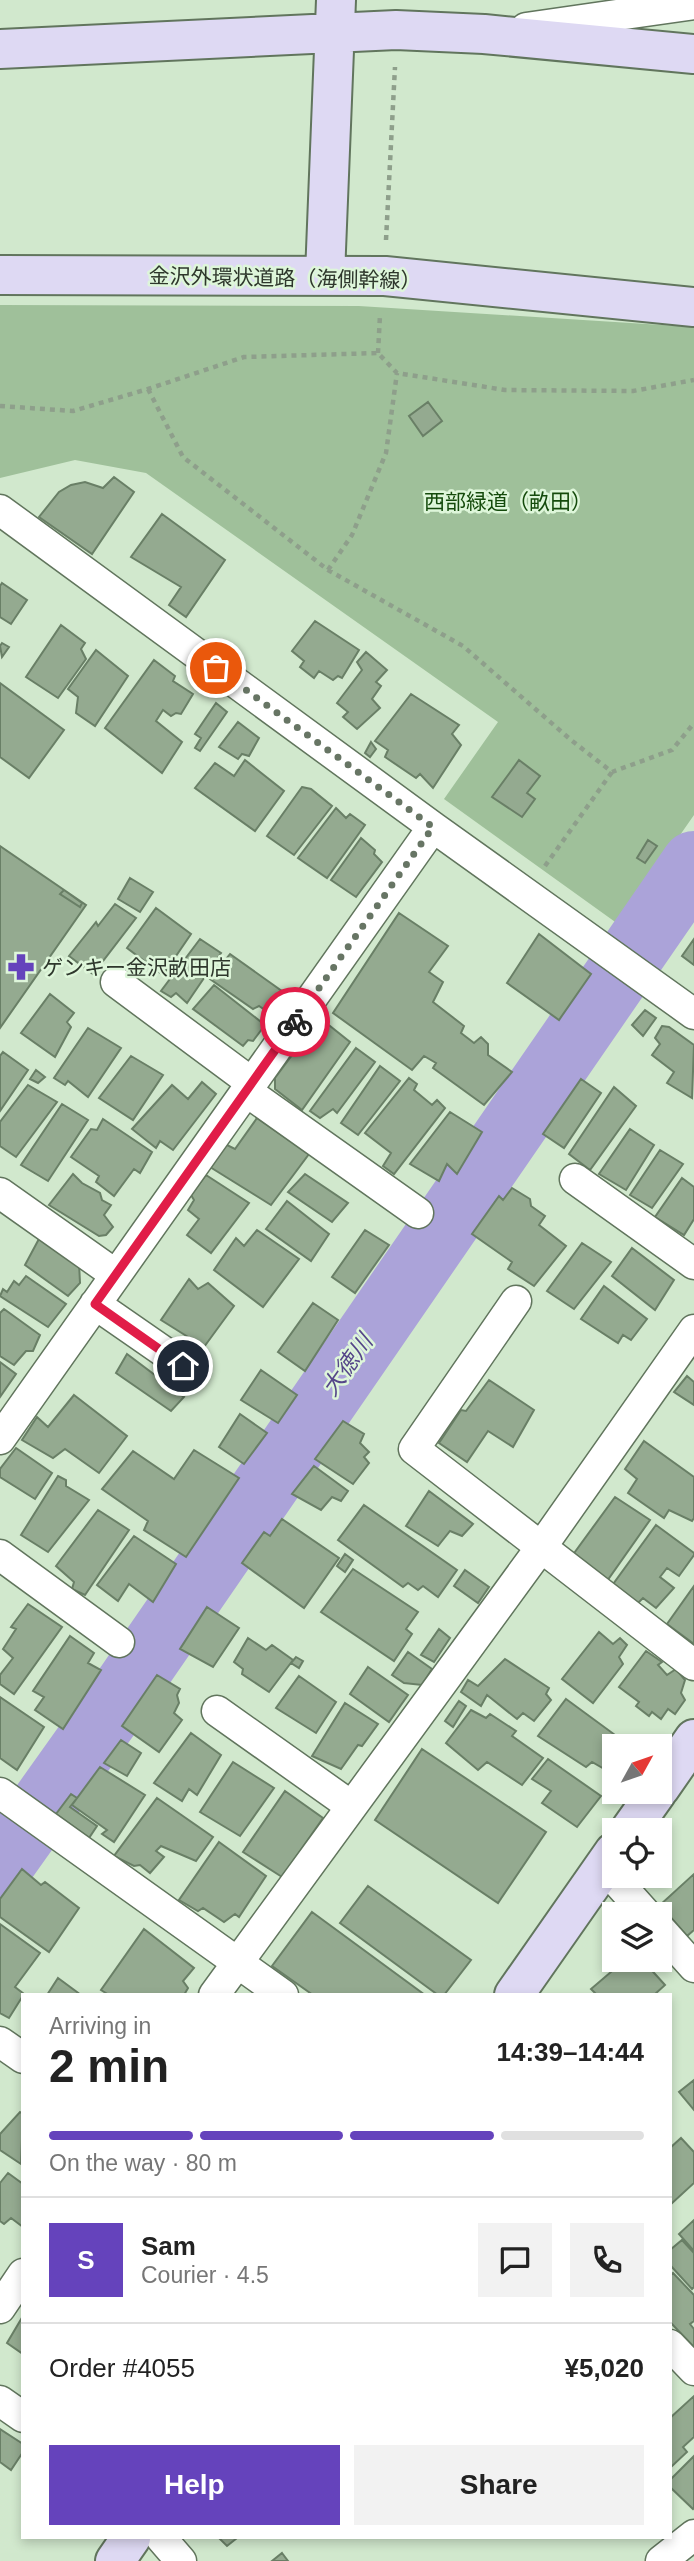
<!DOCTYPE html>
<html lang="en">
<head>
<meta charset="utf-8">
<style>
  :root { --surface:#fff; --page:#f2f2f2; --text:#222; --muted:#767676; --line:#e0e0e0; --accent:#6543bc }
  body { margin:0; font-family:Arial,"Noto Sans JP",sans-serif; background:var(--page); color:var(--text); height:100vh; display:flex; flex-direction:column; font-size:26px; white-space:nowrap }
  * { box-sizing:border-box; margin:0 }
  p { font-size:23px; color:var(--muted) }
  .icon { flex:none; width:38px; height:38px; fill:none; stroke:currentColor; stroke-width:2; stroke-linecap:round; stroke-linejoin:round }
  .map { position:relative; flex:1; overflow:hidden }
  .side { position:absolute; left:21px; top:1993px; width:651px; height:546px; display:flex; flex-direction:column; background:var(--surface); border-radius:0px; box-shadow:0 4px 10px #0003 }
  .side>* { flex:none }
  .needle { width:46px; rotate:50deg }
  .fabs { position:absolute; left:602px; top:1734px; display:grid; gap:14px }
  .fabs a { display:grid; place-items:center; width:70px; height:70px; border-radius:0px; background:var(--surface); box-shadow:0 4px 10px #0003; font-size:35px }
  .pin { position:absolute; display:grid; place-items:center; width:60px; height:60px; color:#fff; margin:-30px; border:4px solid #fff; border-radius:50%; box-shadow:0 2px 7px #0007 }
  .courier { position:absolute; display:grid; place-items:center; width:70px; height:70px; margin:-35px; border:5px solid #e11d48; border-radius:50%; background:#fff; color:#222; box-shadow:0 2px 9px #0007 }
  .headline em { font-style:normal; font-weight:700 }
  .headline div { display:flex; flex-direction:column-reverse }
  .headline { display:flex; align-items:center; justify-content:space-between; height:119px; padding:0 28px }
  h1 { font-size:46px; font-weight:700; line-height:52px }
  .bar { display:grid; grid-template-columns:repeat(4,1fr); gap:10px 7px; align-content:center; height:84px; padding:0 28px }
  .bar i { height:9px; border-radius:5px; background:var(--line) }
  .bar .current { background:var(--accent) }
  .bar p { grid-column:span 4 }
  .line { display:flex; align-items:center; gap:18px; padding:0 28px; border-top:2px solid var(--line) }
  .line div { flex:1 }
  .round { display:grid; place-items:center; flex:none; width:74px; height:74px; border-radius:0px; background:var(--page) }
  .action { display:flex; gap:14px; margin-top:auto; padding:14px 28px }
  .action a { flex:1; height:80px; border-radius:0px; background:var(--accent); color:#fff; font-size:28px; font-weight:700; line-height:80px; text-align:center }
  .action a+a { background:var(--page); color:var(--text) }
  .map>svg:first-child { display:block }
  .green { fill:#9fc09a }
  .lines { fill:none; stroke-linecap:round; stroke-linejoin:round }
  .river { stroke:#aba3d9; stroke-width:66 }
  .building { fill:#94aa90; stroke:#697f66; stroke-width:2 }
  .street-casing { stroke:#61755d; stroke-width:33 }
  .secondary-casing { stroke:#61755d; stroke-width:42 }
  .path { stroke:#8e9f8b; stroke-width:4.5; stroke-dasharray:5 5; stroke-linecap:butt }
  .street { stroke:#fff; stroke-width:30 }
  .secondary { stroke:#ded9f3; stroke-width:38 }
  .done { stroke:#677564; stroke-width:7; stroke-dasharray:0 12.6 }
  .route { stroke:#e11d48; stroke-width:9 }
  .labels { text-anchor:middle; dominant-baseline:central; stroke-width:5; stroke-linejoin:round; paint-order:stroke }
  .street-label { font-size:21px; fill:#2e372c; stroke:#def6da }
  .park-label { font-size:21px; fill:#144a0b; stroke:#def6da }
  .poi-label { font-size:21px; fill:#2e372c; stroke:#def6da; text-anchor:start }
  .water-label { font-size:23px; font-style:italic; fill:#554689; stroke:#def6da }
</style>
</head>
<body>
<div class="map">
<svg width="694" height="2561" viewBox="0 0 694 2561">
  <rect width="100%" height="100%" fill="#d1e8cd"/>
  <path class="green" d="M0 305 359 306 694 327V815L618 924 444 799 498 722 146 473 75 460 0 478Z"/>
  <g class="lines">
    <path class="river" d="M0 1866 114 1706 694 864"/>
  </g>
  <path class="building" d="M428 402 442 421 423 436 409 416Z
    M114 477 134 492 92 554 39 517 59 492 71 485 85 482 103 488Z
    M162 514 225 560 186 617 169 605 181 587 131 557Z
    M2 583 27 600 11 624 0 617V586Z
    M315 621 359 650 342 678 338 676 333 680 319 671 314 678 300 667 304 661 292 651Z
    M61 625 85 643 81 649 86 659 58 698 26 677Z
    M2 643 9 647 2 657 0 646Z
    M96 650 128 676 95 726 76 713 78 697 68 689Z
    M366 652 387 670 376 682 381 686 372 699 380 708 357 729 343 717 348 712 337 703 362 670 357 662Z
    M154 660 175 676 173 681 193 694 181 714 176 713 171 716 163 710 156 721 182 742 162 773 105 728Z
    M0 683 64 730 29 778 0 757Z
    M411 694 459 725 452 734 461 745 433 788 420 774 416 778 385 757 388 750 375 741Z
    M216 703 227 712 200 751 195 748 201 738 195 734Z
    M238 722 259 738 249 756 242 754 238 759 219 747Z
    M371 742 376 749 370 757 365 753Z
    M245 760 284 791 255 831 195 788 215 763 234 776Z
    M519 760 540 776 527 793 535 799 522 817 492 797Z
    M302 787 311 789 332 806 294 855 267 836Z
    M336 808 346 818 350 814 365 825 327 878 298 858Z
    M361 838 375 850 374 854 382 862 356 897 331 880Z
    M648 840 657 846 645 863 637 858Z
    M0 846 86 905 0 1028Z
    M130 878 153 892 140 912 118 899Z
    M64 890 82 903 80 907 60 894Z
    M115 904 136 918 93 974 69 956 96 922 98 926Z
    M156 908 191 934 163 975 127 948Z
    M399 913 448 946 429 972 443 982 433 1002 464 1026 461 1033 474 1043 481 1037 488 1044V1055L512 1072 484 1105 433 1068 436 1063 424 1056 412 1070 333 1013Z
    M539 934 591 974 559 1020 507 983Z
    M200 939 221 953 187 1003 176 993 171 997 161 991Z
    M694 939V965L682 956Z
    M230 954 286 994 269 1013 259 1006 253 1009 210 979Z
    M214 985 265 1025 253 1041 248 1040 243 1046 193 1009Z
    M50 994 74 1013 67 1022 71 1027 55 1057 21 1033Z
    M645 1010 656 1018 643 1036 632 1025Z
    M320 1018 350 1042 302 1110 275 1089V1078Z
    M662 1026 669 1027 694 1045 692 1098 667 1083 674 1072 652 1055 660 1044 655 1038Z
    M88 1028 121 1048 88 1097 68 1081 65 1085 54 1078Z
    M356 1048 375 1062 337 1113 333 1109 320 1118 310 1111Z
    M3 1052 28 1070 0 1111V1056Z
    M131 1056 163 1075 133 1120 99 1098Z
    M380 1066 400 1081 358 1135 341 1123Z
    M36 1070 45 1077 38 1083 30 1079Z
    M409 1078 417 1084 414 1090 432 1105 437 1100 445 1108 394 1174 383 1166 391 1153 365 1133Z
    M581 1079 601 1093 564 1148 543 1134Z
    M202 1082 216 1094 173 1150 160 1141 156 1148 132 1129 172 1085 188 1099Z
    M28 1085 57 1102 16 1157 0 1146V1122Z
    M614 1087 636 1106 590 1170 569 1154Z
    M62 1104 88 1120 48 1181 21 1165Z
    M450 1112 482 1132 457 1174 447 1164 439 1181 410 1164Z
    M257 1118 309 1154 271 1205 210 1167 225 1144 235 1149Z
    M103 1119 152 1152 140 1173 134 1169 114 1196 96 1182 99 1176 71 1157 91 1129 97 1130Z
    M630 1129 654 1145 626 1190 599 1174Z
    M660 1150 683 1164 652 1208 630 1195Z
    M73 1174 82 1183 100 1193 102 1200 111 1205 104 1215 113 1227 106 1235 99 1236 49 1205Z
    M305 1174 348 1203 332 1222 288 1192Z
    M206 1175 249 1203 211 1253 187 1235 199 1219 188 1210 194 1200 191 1195Z
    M682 1178 694 1187V1219L684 1235 655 1217Z
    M512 1188 530 1199 531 1206 545 1216 539 1225 566 1246 534 1286 508 1269 512 1262 472 1234 499 1196 503 1200Z
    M287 1201 329 1234 311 1261 266 1229Z
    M257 1230 299 1259 263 1307 214 1270 236 1238 244 1246Z
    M365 1230 389 1245 355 1293 332 1277Z
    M40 1237 79 1263 80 1283 68 1296 25 1265Z
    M582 1243 611 1262 574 1309 547 1291Z
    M632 1248 674 1280 655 1310 612 1276Z
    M26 1276 66 1304 48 1327 0 1296 3 1289 7 1292 14 1281 19 1285Z
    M189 1279 198 1289 208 1283 234 1306 204 1347 161 1320Z
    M604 1286 647 1319 631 1340 623 1335 618 1343 581 1319Z
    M313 1303 338 1320 305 1371 278 1352Z
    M4 1309 40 1335 33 1351H26L14 1365 0 1356V1313Z
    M127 1354 184 1397 171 1411 116 1373Z
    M0 1362 16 1374 0 1397Z
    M261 1370 297 1395 278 1423 241 1400Z
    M687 1376 694 1382V1405L674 1392Z
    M489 1380 534 1410 513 1447 488 1431 467 1462 439 1443 461 1410 466 1411Z
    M74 1395 127 1436 99 1473 65 1449 53 1458 22 1440 37 1417 48 1427Z
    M240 1414 267 1433 244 1464 219 1447Z
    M343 1421 364 1434 360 1443 369 1452 364 1457 369 1463 353 1484 315 1459Z
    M644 1441 694 1477V1518L692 1521 669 1510 664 1518 628 1493 637 1479 625 1469Z
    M16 1448 52 1473 35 1499 0 1477V1469Z
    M194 1450 239 1478 186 1557 144 1530 148 1521 102 1489 133 1451 174 1479Z
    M314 1466 348 1491 341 1501 332 1497 321 1510 292 1494Z
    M58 1476 66 1480V1486L89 1500 48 1552 21 1535Z
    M429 1491 473 1524 462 1536 450 1531 438 1546 406 1526Z
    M615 1497 650 1520 607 1581 572 1556Z
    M364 1505 457 1570 438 1597 423 1586 418 1590 408 1583 403 1587 338 1540Z
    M98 1510 129 1530 85 1595 72 1589 74 1582 56 1566Z
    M282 1519 339 1558 304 1608 242 1563 264 1532 270 1536Z
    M656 1525 694 1553V1555L679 1576 667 1568 660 1577 674 1588 656 1608 643 1598 638 1603 611 1587Z
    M134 1536 176 1564 153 1602 129 1584 118 1601 97 1585Z
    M345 1554 353 1560 345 1572 337 1566Z
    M353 1569 418 1612 406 1629 412 1634 394 1661 321 1612Z
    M465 1570 489 1587 478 1603 454 1586Z
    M694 1586V1644L667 1624Z
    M28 1604 62 1627 14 1694 0 1684V1675L13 1658 3 1649 16 1629 11 1627Z
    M207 1607 239 1628 213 1667 180 1649Z
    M439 1629 450 1638 434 1662 421 1655Z
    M599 1632 613 1644 620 1638 627 1645 619 1657 623 1664 593 1703 562 1679Z
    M70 1636 94 1653 88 1663 101 1670 63 1729 35 1710 44 1697 33 1691Z
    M248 1638 266 1650 272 1645 293 1660 269 1692 242 1674 243 1669 234 1662Z
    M646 1651 662 1662 658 1665 667 1675 676 1669 685 1680 681 1693 685 1700 675 1714 668 1709 661 1719 652 1712 649 1716 636 1706 639 1702 619 1687Z
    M408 1652 432 1669 422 1685 404 1683 392 1675Z
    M296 1657 303 1661 299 1668 291 1663Z
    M505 1659 549 1688 546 1694 551 1700 534 1721 523 1713 517 1719 487 1695 481 1706 461 1692 468 1680 478 1686Z
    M368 1667 408 1695 389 1722 350 1694Z
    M157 1675 180 1689 177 1695 179 1703 174 1713 182 1720 159 1752 122 1726Z
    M299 1676 336 1702 316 1733 276 1708Z
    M0 1697 44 1727 17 1770 0 1758Z
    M566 1699 626 1743 623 1746H614V1759L606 1770 592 1762 586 1767 538 1736Z
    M459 1701 466 1706 453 1727 445 1721Z
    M345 1703 378 1724 362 1746 358 1745 341 1769 312 1756Z
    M471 1710 486 1718 490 1714 516 1731 512 1736 543 1758 522 1785 487 1762 478 1770 446 1743Z
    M191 1733 221 1755 197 1795 189 1789 182 1801 154 1783Z
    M121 1740 141 1753 127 1776 104 1763Z
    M422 1749 546 1832 498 1903 375 1820Z
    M548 1759 601 1796 577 1827 542 1803 551 1791 532 1779Z
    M233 1762 274 1788 240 1836 200 1812Z
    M100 1767 145 1795 114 1842 102 1834 107 1830 72 1805Z
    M285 1791 323 1818 282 1877 243 1852Z
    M71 1794 77 1798 70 1807 97 1826 89 1838 56 1814Z
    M157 1798 213 1837 196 1861 161 1846 156 1851 164 1857 150 1873 140 1865 134 1866 114 1856Z
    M219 1842 266 1876 239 1917 235 1914 224 1922 203 1908 198 1911 179 1900Z
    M22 1869 41 1885 45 1882 79 1908 49 1952 0 1917V1899Z
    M694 1874V1930L687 1936 660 1905Z
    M368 1886 471 1960 444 1995H438L340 1923Z
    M312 1912 425 1995H313L272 1966Z
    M0 1924 40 1953 15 1987 24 1994 9 2018 0 2013Z
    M144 1929 194 1968 183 1981 188 1988 184 1995H109L101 1990Z
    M625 1960H637L643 1967 646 1964 665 1985 654 1995H597L591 1989Z
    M58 1978 81 1995H47Z
    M694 2080V2110L679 2092Z
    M20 2112 23 2114 21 2164 0 2150V2134Z
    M681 2138 694 2152V2183L670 2205V2148Z
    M8 2173 23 2184V2227L11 2218 4 2224 0 2221V2183Z
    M694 2220V2251L679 2234Z
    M682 2240 694 2253V2287L692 2289 670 2265V2250Z
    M673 2273 694 2295V2321L690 2324 694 2329V2347L670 2322V2276Z
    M23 2316V2354L7 2343Z
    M694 2396V2437L683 2447 687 2452 670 2468V2418Z
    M0 2429 23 2444V2452L11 2470 0 2462Z
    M694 2456V2508L693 2509 670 2487V2480Z
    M219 2538H237L227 2546Z
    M282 2553 288 2561H272Z"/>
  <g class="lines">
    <defs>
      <path id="street" d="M526 28 694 4
        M0 510 433 827 694 1014
        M116 982 252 1083
        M246 1091 418 1213
        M575 1179 694 1264
        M0 1193 116 1275
        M516 1301 414 1449 694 1665
        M95 1304 183 1365
        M0 1439 433 827
        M0 1555 119 1642
        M217 1711 351 1806
        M0 1793 283 1995
        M604 1867 646 1914
        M660 1929 694 1967
        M214 1995 542 1546 694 1330
        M0 2042 23 2058
        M0 2308 23 2274
        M670 2345 694 2370
        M0 2401 23 2417
        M161 2538 181 2561
        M661 2561 694 2535"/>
      <path id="secondary" d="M0 49 396 30 484 34 694 54
        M0 275 385 276 694 307
        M325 275 336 0
        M660 1788 694 1739
        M630 1830 657 1792
        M514 1995 614 1852
        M115 2561 131 2538"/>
    </defs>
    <use href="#street" class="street-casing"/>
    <use href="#secondary" class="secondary-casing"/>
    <path class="path" d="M386 240 395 67
      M378 353 380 315
      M148 389 183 457 328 570 463 646 571 740 612 772 672 750 694 723
      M0 406 73 411 148 389 244 357 378 353 397 373 505 390 633 391 694 380
      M328 570 352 535 386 453 397 373
      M545 866 612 772"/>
    <use href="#street" class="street"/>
    <use href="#secondary" class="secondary"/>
  </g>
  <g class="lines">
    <path class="done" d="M216 668 433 827 295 1022"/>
    <path class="route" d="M183 1366 95 1304 295 1022"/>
  </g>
  <defs>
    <symbol id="pharmacy-bare" viewBox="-9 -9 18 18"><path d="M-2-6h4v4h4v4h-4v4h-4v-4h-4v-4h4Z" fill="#6543bc" stroke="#def6da" stroke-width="2.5" paint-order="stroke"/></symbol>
  </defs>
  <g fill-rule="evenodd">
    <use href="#pharmacy-bare" x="2" y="948" width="38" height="38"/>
  </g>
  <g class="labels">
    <g class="street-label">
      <text transform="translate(285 278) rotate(1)">金沢外環状道路（海側幹線）</text>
    </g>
    <g class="park-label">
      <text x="508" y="501">西部緑道（畝田）</text>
    </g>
    <g class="poi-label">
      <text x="42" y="967">ゲンキー金沢畝田店</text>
    </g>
    <g class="water-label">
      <text transform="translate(347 1365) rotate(-55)">大徳川</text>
    </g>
  </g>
</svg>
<div class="fabs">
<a><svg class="needle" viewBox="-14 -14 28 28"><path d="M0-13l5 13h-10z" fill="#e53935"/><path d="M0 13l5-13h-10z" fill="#767676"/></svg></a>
<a><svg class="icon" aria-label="locate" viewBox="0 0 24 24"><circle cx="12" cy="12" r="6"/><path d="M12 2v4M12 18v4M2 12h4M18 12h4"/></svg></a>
<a><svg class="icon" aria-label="layers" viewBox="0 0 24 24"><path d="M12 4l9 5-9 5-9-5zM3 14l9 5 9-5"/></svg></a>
</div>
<div class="pin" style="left:216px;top:668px;background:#ea580c"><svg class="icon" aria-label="bag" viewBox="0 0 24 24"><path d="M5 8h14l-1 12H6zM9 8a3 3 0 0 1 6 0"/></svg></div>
<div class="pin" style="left:183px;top:1366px;background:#1f2937"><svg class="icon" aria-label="home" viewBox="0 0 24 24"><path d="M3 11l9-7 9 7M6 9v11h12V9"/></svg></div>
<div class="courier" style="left:295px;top:1022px"><svg class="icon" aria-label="bike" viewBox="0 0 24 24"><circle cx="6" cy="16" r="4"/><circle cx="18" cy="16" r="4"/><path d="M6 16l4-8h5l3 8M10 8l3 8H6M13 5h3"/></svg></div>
<section class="side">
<div class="headline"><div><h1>2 min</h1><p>Arriving in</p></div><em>14:39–14:44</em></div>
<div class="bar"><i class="current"></i><i class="current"></i><i class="current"></i><i></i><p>On the way · 80 m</p></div>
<div class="line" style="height:126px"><b class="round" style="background:var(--accent);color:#fff">S</b><div><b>Sam</b><p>Courier · 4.5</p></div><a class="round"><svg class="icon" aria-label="chat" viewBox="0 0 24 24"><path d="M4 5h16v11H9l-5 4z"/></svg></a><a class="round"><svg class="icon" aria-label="phone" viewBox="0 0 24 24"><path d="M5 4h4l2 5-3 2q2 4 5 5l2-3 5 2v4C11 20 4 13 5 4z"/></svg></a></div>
<div class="line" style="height:91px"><div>Order #4055</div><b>¥5,020</b></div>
<div class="action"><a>Help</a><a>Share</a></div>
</section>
</div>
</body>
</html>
